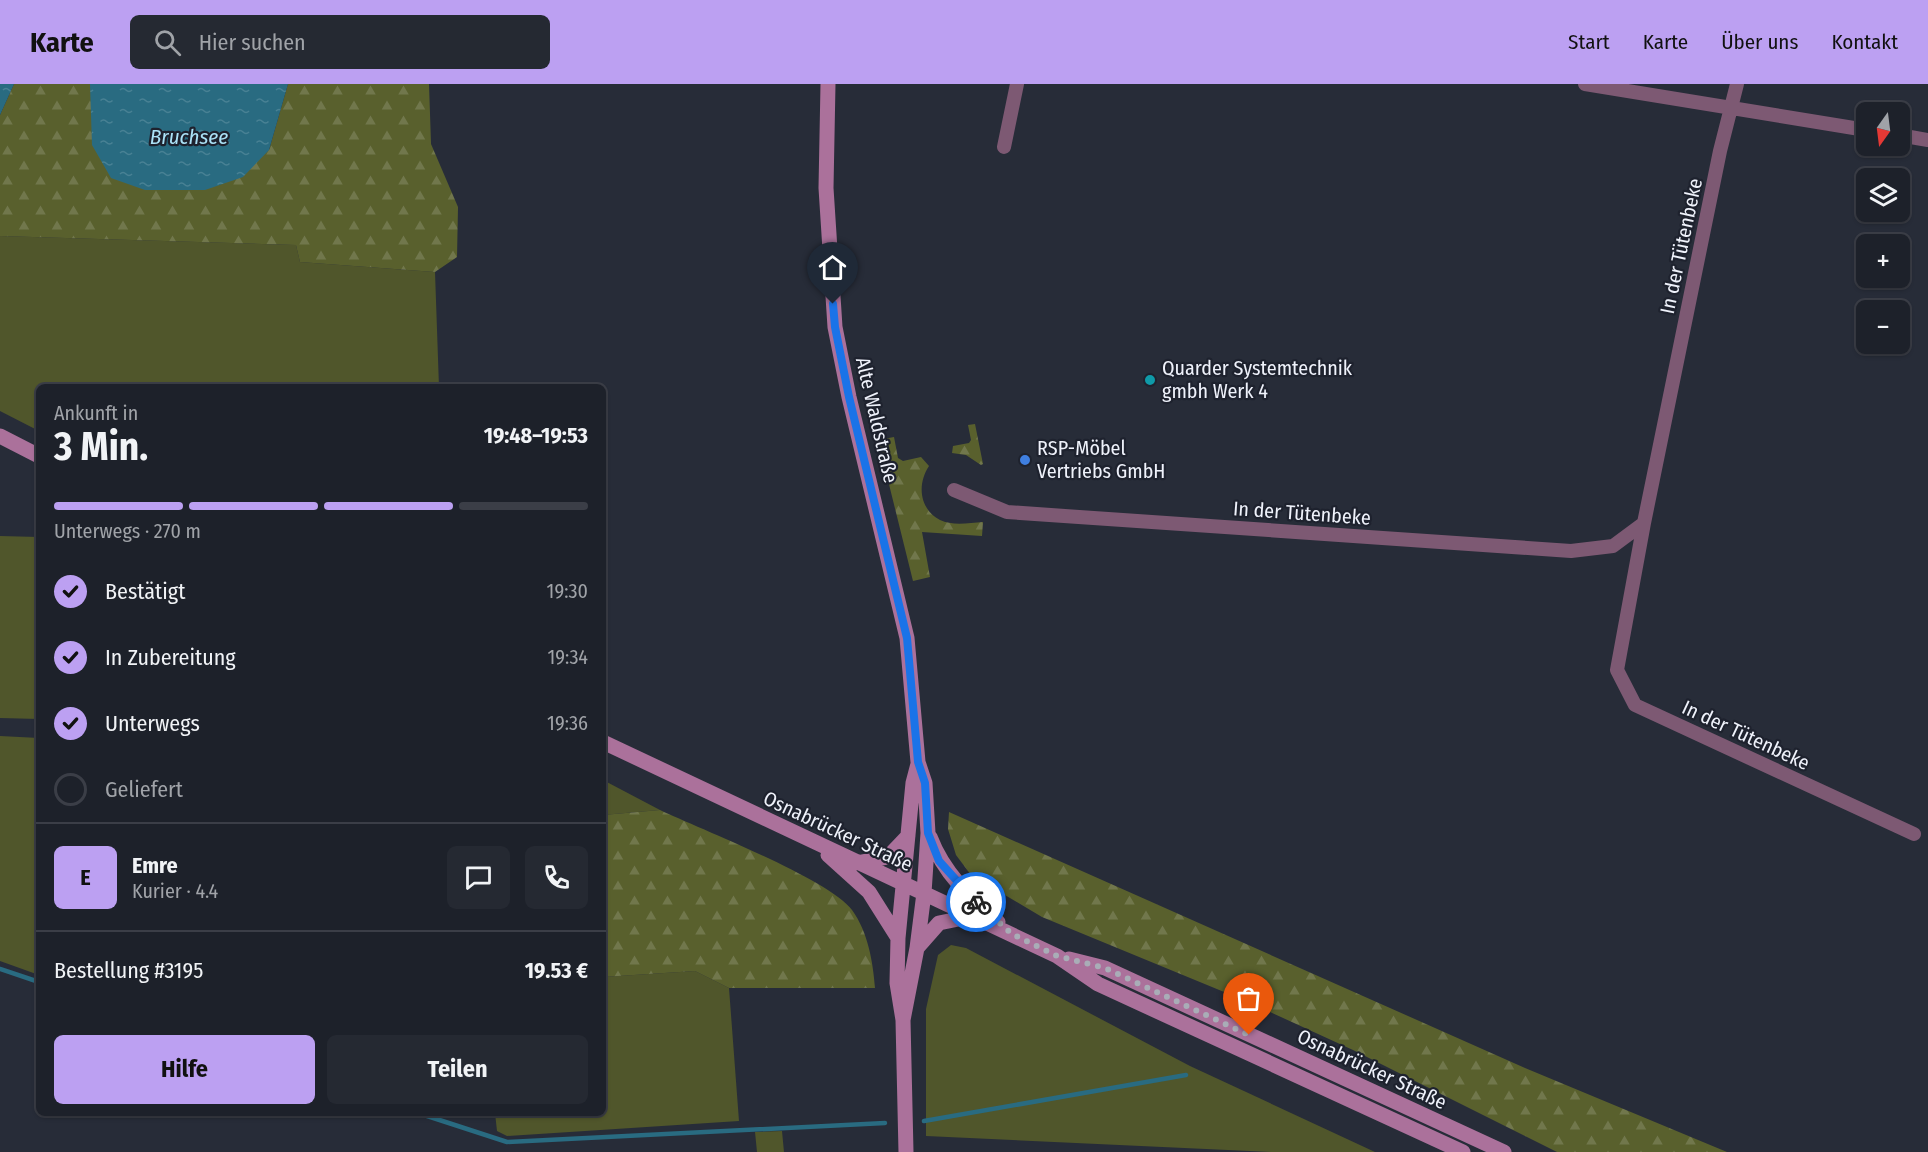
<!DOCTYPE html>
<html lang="de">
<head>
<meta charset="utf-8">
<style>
  :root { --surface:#1d212a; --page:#252932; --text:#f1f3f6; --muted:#a0a3a8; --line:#3b3e47; --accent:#bca0f2 }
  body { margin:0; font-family:"Fira Sans Condensed",sans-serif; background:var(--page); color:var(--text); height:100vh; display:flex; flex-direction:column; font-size:22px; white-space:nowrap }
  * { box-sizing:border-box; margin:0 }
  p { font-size:20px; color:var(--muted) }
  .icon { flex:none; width:33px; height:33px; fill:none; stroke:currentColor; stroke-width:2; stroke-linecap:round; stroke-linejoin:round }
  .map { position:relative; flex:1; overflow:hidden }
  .drawer { position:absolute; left:36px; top:300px; width:570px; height:732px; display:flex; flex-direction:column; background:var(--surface); border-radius:9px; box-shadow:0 2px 4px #0004,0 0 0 2px var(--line) }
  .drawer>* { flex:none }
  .needle { width:39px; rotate:194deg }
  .fabs { position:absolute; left:1856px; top:18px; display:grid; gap:12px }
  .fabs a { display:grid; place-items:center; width:54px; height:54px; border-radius:9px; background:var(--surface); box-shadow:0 2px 4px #0004,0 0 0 2px var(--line); font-size:30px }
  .pin { position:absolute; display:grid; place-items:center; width:51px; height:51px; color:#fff; margin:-62px -26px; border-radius:50% 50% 50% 0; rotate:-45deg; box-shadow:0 0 6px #0007 }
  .pin .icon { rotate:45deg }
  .courier { position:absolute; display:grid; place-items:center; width:60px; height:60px; margin:-30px; border:4px solid #1a73e8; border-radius:50%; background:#fff; color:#222; box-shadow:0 2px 8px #0007 }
  .overview em { font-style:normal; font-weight:700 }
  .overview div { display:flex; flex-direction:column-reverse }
  .overview { display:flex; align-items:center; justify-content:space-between; height:102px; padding:0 18px }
  h1 { font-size:39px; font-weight:700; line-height:45px }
  .bar { display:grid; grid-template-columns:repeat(4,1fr); gap:9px 6px; align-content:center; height:72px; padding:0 18px }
  .bar i { height:8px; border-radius:4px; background:var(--line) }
  .bar .selected { background:var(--accent) }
  .bar p { grid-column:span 4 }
  .line { display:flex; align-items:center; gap:15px; padding:0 18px; border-top:2px solid var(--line) }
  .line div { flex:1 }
  .round { display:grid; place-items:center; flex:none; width:63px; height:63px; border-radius:9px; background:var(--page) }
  ol { padding:0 18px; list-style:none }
  li { display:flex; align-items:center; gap:18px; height:66px }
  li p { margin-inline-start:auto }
  li .icon { padding:6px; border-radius:50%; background:var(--accent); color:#111; stroke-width:4 }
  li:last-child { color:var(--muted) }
  li i { width:33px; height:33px; border:3px solid var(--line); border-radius:50% }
  .cta { display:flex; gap:12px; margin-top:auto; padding:12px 18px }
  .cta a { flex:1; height:69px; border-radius:9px; background:var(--accent); color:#111; font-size:24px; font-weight:700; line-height:69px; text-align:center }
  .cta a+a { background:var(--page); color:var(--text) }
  header { display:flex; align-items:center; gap:36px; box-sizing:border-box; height:84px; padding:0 30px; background:var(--accent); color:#111 }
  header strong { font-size:28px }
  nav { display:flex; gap:33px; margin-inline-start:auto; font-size:21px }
  .search { width:420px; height:54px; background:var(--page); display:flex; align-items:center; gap:15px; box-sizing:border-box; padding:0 21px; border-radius:9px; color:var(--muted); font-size:22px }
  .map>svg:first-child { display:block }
  .green { fill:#50562b }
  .forest { fill:url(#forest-firs) }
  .water { fill:url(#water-ripples) }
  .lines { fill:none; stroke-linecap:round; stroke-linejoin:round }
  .stream { stroke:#296b81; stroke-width:4.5 }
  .street { stroke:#7d5973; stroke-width:14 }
  .secondary { stroke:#ab719b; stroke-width:15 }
  .done { stroke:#a9adb7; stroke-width:6; stroke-dasharray:0 10.8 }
  .route { stroke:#1a73e8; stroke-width:8 }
  .culture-dot { fill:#0f9aa8; stroke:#1e222e; stroke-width:2 }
  .shop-dot { fill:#3f7fe0; stroke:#1e222e; stroke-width:2 }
  .labels { text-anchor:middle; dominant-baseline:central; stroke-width:4.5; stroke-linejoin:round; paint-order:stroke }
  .street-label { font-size:20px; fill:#eff2fb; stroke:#1e222e }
  .poi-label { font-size:20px; fill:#eff2fb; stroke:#1e222e; text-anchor:start }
  .water-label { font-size:21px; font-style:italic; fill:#abe2f7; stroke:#1e222e }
</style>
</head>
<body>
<header>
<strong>Karte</strong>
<div class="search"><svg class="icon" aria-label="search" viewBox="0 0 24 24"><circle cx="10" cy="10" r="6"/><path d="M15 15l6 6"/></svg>Hier suchen</div>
<nav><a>Start</a><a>Karte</a><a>Über uns</a><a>Kontakt</a></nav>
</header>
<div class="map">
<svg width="1928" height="1068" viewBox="0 0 1928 1068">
  <defs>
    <pattern id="forest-firs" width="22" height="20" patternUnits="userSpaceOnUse" patternTransform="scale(1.5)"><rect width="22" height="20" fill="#59602d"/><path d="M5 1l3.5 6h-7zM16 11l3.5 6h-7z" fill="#71774c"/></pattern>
    <pattern id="water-ripples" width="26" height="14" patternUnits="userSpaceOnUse" patternTransform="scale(1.5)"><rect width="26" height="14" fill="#296b81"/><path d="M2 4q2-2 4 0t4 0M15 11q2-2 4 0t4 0" fill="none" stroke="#488194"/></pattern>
  </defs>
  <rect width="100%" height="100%" fill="#272c38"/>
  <path class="green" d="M0 152 296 161 300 178 435 188 439 303H39V347L0 327Z
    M0 452 39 453V635L0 634Z
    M0 652 39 654V891L0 877Z
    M603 696 660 726 603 731Z
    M951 861 966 864 1190 982 1375 1068H1271L926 1052V925L938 871Z
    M695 887 729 904 739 1037 507 1052 497 1047 495 1029H603V893Z
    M782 1047 784 1068H757L755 1048Z"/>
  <path class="forest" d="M14 0H90L92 4 269 66 288 0H429L431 60 458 123 457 173 435 188 300 178 296 161 0 152V31Z
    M975 340 983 380 981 381 966 371 952 369 953 362 969 359 971 356 968 341Z
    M894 353 898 374 903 377 921 373 929 382C917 400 919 425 940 436 952 442 969 439 983 438L982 452 922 448 930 493 913 497 878 356Z
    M660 726C700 745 829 795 852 826 868 848 873 878 875 904H729L695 887 603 893V731Z
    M949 728 1525 984 1727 1068H1557L1353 966 1246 917 1042 833 971 791 956 771 948 745Z"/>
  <path class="water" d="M0 0H14L0 31Z
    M90 0H288L269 66 243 93 205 106H145L111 94 92 61Z"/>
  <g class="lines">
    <path class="stream" d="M0 885 39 898
      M418 1029 507 1058 885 1039
      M924 1037 1186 991"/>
    <path class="street" d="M1585 0 1866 46
      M1899 51 1928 56
      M1004 63 1017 0
      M954 406 1007 428 1571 467 1613 462 1644 439 1720 67 1737 0
      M1644 439 1617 586 1635 621 1914 750"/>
    <path class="secondary" d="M828 0 826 104 835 243 849 313 907 554 918 678 925 699 928 749 924 809 917 864 903 936
      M0 352 39 372
      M603 658 1057 872 1098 900 1463 1068
      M930 753C944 790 970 813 998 838
      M828 771 869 808 898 854
      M856 779 888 773 908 752
      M917 864 939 839 973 832
      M1069 875 1105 884 1504 1068
      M906 1068 903 936 897 899 898 854 913 699 918 680"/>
  </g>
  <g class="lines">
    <path class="done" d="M976 818 1012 850 1057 872 1105 884 1249 951"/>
    <path class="route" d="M833 220 835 243 849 313 907 554 918 678 925 699 928 749 939 777 976 818"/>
  </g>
  <circle class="culture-dot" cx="1150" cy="296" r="6"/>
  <circle class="shop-dot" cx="1025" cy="376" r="6"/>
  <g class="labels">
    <g class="street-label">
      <text transform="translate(1681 162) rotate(-78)">In der Tütenbeke</text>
      <text transform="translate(877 336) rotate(77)">Alte Waldstraße</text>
      <text transform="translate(1302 429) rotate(4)">In der Tütenbeke</text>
      <text transform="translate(1746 651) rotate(25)">In der Tütenbeke</text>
      <text transform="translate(838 747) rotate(25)">Osnabrücker Straße</text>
      <text transform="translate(1372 985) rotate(25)">Osnabrücker Straße</text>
    </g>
    <g class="poi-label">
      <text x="1162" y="284">Quarder Systemtechnik<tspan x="1162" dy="23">gmbh Werk 4</tspan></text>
      <text x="1037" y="364">RSP-Möbel<tspan x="1037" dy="23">Vertriebs GmbH</tspan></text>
    </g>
    <g class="water-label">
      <text x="189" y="53">Bruchsee</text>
    </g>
  </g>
</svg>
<div class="fabs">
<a><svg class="needle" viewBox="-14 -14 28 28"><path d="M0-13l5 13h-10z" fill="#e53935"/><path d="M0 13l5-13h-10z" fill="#a0a3a8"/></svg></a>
<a><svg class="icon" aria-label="layers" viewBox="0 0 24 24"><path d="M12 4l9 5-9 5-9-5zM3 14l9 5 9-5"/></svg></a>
<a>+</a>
<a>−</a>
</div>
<div class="pin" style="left:1249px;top:951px;background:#ea580c"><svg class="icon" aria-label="bag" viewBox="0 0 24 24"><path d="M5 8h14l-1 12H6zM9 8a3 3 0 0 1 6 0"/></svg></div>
<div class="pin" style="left:833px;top:220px;background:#1f2937"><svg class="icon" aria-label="home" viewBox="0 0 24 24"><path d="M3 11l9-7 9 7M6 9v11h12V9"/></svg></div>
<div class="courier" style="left:976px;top:818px"><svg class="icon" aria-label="bike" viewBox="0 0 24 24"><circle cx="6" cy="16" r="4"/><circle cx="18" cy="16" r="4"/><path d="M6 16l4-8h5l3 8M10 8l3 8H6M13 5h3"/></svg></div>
<section class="drawer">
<div class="overview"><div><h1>3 Min.</h1><p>Ankunft in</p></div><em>19:48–19:53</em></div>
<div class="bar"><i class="selected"></i><i class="selected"></i><i class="selected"></i><i></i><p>Unterwegs · 270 m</p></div>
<ol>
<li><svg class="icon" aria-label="check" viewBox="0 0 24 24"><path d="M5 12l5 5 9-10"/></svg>Bestätigt<p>19:30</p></li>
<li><svg class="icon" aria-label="check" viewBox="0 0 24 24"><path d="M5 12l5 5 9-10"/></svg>In Zubereitung<p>19:34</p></li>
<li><svg class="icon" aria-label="check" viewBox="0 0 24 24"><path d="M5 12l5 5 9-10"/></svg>Unterwegs<p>19:36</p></li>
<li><i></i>Geliefert</li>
</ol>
<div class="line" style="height:108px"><b class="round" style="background:var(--accent);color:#111">E</b><div><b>Emre</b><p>Kurier · 4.4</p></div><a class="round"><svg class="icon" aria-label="chat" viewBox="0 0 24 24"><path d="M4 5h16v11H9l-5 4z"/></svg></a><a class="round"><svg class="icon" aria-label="phone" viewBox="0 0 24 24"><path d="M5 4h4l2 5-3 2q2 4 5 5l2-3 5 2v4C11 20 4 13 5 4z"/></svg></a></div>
<div class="line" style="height:78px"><div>Bestellung #3195</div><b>19.53 €</b></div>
<div class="cta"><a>Hilfe</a><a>Teilen</a></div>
</section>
</div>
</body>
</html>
